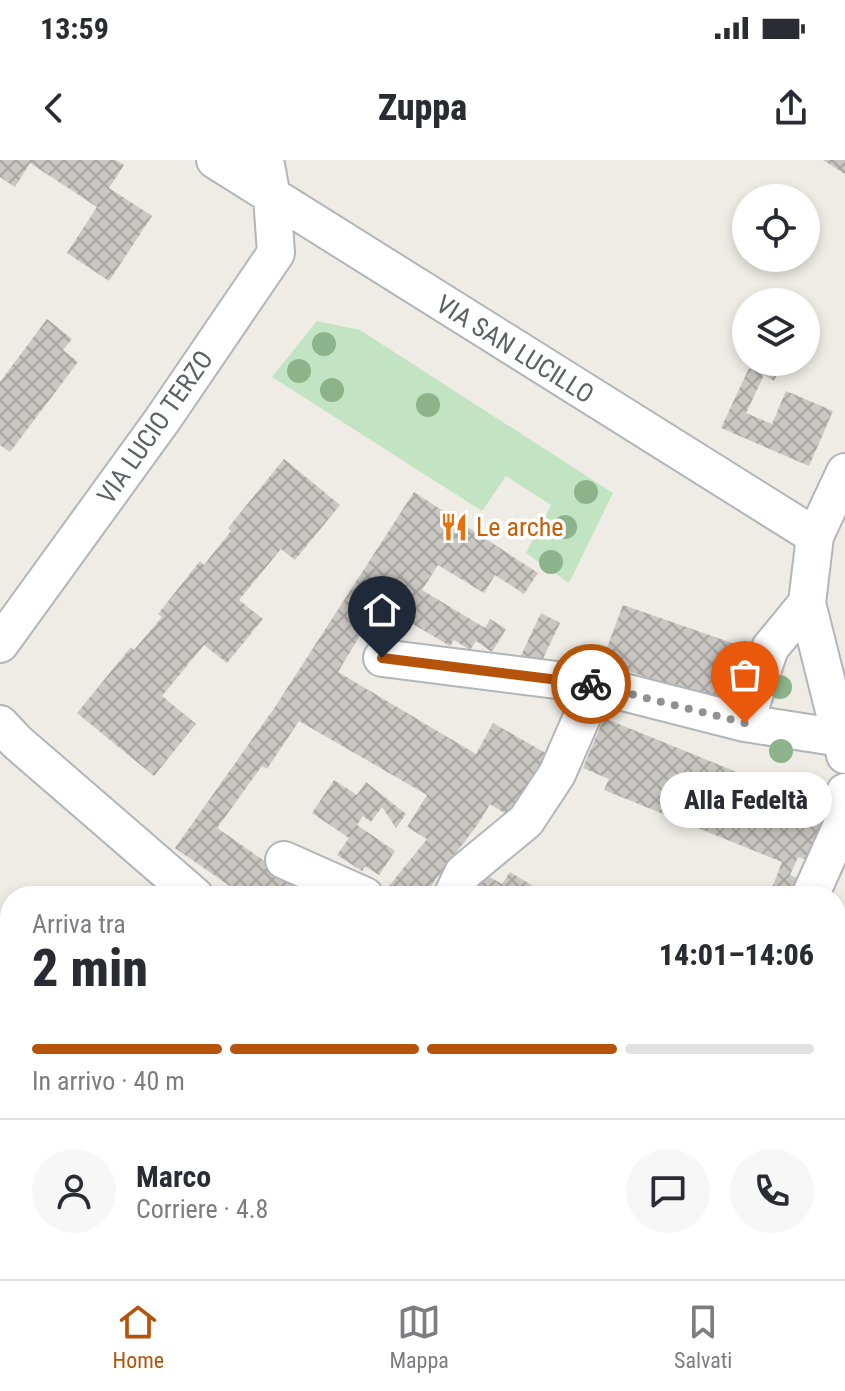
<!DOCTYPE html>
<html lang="it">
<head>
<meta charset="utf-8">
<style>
  :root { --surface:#fff; --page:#f7f7f7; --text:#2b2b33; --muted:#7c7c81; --line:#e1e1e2; --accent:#b45309 }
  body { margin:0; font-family:"Roboto Condensed",sans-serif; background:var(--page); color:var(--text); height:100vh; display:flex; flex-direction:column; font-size:30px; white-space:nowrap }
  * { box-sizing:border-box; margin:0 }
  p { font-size:26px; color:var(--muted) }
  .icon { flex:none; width:44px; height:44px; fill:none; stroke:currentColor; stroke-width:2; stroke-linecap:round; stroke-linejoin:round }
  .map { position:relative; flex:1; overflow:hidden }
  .sheet { position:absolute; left:0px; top:726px; width:846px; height:394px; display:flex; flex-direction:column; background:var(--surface); border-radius:32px 32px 0 0; box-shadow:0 4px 12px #0003 }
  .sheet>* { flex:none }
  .controls { position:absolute; left:732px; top:24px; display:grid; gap:16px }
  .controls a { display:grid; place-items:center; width:88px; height:88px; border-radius:50%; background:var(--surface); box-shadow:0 4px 12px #0003; font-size:40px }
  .pin { position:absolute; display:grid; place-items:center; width:68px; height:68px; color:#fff; margin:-82px -34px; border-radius:50% 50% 50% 0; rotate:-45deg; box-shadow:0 0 8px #0007 }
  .pin .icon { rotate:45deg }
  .courier { position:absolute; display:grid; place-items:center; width:80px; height:80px; margin:-40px; border:6px solid #b45309; border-radius:50%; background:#fff; color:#222; box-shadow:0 2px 10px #0007 }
  .bubble { position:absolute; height:56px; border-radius:28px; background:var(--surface); box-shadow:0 4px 12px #0003; font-size:26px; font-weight:800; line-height:56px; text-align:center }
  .head em { font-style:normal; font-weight:800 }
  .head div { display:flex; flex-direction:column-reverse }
  .head { display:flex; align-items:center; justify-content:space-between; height:136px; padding:0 32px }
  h1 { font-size:52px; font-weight:800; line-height:60px }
  .bar { display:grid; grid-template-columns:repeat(4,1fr); gap:12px 8px; align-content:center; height:96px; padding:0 32px }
  .bar i { height:10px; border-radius:6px; background:var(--line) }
  .bar .on { background:var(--accent) }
  .bar p { grid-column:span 4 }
  .line { display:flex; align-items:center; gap:20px; padding:0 32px; border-top:2px solid var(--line) }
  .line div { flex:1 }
  .round { display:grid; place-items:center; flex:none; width:84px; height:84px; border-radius:42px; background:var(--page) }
  .status { display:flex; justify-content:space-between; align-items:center; height:56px; padding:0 40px; background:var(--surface); direction:ltr }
  .status svg { height:22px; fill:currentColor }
  header { display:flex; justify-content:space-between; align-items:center; height:104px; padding:0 32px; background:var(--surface); font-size:36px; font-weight:800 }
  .dock { display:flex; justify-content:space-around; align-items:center; height:112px; border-top:2px solid var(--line); background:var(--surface); font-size:22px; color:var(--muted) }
  .dock a { display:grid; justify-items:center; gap:4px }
  .dock .on { color:var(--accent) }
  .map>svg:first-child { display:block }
  .grass { fill:#c3e4c3 }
  .building { fill:url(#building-cross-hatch) }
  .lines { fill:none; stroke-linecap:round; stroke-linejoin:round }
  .minor-casing { stroke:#b2b5b9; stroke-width:40 }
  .minor { stroke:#fff; stroke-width:36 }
  .tree { fill:#8cb38a }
  .done { stroke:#909192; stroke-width:8; stroke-dasharray:0 14.4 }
  .route { stroke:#b45309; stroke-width:10 }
  .labels { text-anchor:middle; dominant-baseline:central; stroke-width:7; stroke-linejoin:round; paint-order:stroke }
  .street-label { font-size:26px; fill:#5d6065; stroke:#fff }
  .food-label { font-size:26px; fill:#c56008; stroke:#fff; text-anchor:start }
</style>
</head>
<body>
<div class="status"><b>13:59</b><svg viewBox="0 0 49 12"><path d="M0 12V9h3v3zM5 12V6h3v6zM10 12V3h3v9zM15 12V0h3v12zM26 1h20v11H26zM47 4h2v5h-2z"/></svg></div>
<header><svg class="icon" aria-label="back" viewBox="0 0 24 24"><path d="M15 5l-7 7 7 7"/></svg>Zuppa<svg class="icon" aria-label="share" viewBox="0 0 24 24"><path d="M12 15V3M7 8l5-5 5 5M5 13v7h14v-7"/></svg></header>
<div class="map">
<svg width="845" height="1119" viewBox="0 0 845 1119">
  <defs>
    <pattern id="building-cross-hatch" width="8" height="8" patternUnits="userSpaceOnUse" patternTransform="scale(2)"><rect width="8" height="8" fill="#cac7c2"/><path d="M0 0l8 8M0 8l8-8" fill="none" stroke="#a7a5a1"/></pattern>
  </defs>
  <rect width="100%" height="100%" fill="#eeece5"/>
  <path class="grass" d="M317 161 360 170 613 333 569 423 526 393 551 345 506 316 482 351 272 217Z"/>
  <path class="building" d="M0 0H116L124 5 109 28 152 56 109 121 67 93 97 47 30 3 15 27 0 17Z
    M823 0H845V14Z
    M47 159 72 179 63 190 78 202 10 292 0 285V222Z
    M770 202H784L774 221 764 215Z
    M749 208 764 215 746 253 772 264 786 231 833 251 809 306 721 268Z
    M284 299 340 345 295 400 281 389 239 440 263 459 227 503 204 485 162 536 196 564 154 616 77 553 131 487 134 490 162 457 158 454 200 401 204 405 231 371 228 368Z
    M414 332 538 413 524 434 495 415 484 433 438 405 422 430 485 468 490 459 506 469 492 492 476 481 470 490 454 480 450 486 379 444 338 512 476 594 493 563 549 595 514 659 490 644 478 664 423 736H395L385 731 427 679 407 667 427 635 299 561 267 609 262 606 217 668 315 736H244L175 688 275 547Z
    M623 445 758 492 736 557 667 525 602 501Z
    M541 453 560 463 537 511 518 502Z
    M604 558 820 646 825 655 807 700 798 697 790 715 800 719 794 736H769L782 702 604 630 609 619 583 608Z
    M334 620 357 635 366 622 406 654 396 668 382 647 371 662 363 656 357 665 395 691 379 715 365 706 362 711 337 695 349 678 312 653Z
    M480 712 502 724 510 712 538 729 534 736H465Z
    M845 752V786L836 781V774Z
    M836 943 845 948V1022L836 1018Z
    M136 1110H309L326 1119H152Z
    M714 1110H798L809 1116 807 1119H709Z"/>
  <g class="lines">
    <defs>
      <path id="minor" d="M215 0 815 376
        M845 312 815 376 807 443 845 595
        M0 484 163 259 276 93 272 37 265 0
        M382 498 596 525 745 563 841 578
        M745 563 770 488 807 443
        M0 564 17 582 195 736
        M284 700 365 736
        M452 736 463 713 526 661 557 614 596 525
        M810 736 844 660 845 632
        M836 1056 845 1060
        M43 1119 48 1110
        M633 1119 638 1110"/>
    </defs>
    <use href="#minor" class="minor-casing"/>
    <use href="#minor" class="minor"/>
  </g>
  <g class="tree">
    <circle cx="324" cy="184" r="12"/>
    <circle cx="299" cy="211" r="12"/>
    <circle cx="332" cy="230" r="12"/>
    <circle cx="428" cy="245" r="12"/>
    <circle cx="586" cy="332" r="12"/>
    <circle cx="565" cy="367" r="12"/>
    <circle cx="551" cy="402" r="12"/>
    <circle cx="780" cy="527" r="12"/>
    <circle cx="781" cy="591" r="12"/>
  </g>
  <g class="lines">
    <path class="done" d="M591 524 745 563"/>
    <path class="route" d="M382 498 591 524"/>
  </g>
  <defs>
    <symbol id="restaurant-bare" viewBox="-9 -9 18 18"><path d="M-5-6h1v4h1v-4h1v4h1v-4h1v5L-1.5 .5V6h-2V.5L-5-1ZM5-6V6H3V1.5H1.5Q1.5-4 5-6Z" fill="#e8710a" stroke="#fff" stroke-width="2.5" paint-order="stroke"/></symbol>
  </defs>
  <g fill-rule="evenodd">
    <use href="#restaurant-bare" x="434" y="347" width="40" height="40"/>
  </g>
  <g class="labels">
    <g class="street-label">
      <text transform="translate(515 189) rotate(32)">VIA SAN LUCILLO</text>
      <text transform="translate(155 267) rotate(-55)">VIA LUCIO TERZO</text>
    </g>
    <g class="food-label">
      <text x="476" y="367">Le arche</text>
    </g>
  </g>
</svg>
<div class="controls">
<a><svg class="icon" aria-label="locate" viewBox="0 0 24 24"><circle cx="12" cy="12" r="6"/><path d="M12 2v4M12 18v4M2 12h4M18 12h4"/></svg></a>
<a><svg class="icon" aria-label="layers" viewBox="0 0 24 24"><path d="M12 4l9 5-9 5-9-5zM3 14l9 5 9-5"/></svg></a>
</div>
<div class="pin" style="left:745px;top:563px;background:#ea580c"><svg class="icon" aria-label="bag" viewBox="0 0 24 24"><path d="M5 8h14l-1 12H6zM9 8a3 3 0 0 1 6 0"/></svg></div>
<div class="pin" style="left:382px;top:498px;background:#1f2937"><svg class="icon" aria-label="home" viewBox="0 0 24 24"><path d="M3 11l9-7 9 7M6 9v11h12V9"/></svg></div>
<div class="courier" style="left:591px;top:524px"><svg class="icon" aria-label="bike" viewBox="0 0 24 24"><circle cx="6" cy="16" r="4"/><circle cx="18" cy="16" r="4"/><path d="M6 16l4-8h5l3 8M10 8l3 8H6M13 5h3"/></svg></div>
<div class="bubble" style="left:660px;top:612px;width:172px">Alla Fedeltà</div>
<section class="sheet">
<div class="head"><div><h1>2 min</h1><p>Arriva tra</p></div><em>14:01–14:06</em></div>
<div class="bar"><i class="on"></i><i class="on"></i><i class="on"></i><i></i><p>In arrivo · 40 m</p></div>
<div class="line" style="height:144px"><a class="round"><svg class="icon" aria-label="person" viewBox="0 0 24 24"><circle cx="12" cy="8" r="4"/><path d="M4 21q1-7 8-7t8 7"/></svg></a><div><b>Marco</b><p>Corriere · 4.8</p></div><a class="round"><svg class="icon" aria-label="chat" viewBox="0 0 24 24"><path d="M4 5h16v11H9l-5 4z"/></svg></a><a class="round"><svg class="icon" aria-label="phone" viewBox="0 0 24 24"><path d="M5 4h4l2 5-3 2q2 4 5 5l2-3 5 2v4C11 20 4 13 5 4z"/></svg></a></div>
</section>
</div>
<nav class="dock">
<a class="on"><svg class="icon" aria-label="home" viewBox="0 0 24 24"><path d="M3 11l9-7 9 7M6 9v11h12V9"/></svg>Home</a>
<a><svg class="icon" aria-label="map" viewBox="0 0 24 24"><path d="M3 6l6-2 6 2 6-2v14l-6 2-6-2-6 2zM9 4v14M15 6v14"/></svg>Mappa</a>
<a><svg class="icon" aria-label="saved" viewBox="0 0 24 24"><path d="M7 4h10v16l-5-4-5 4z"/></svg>Salvati</a>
</nav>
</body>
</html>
